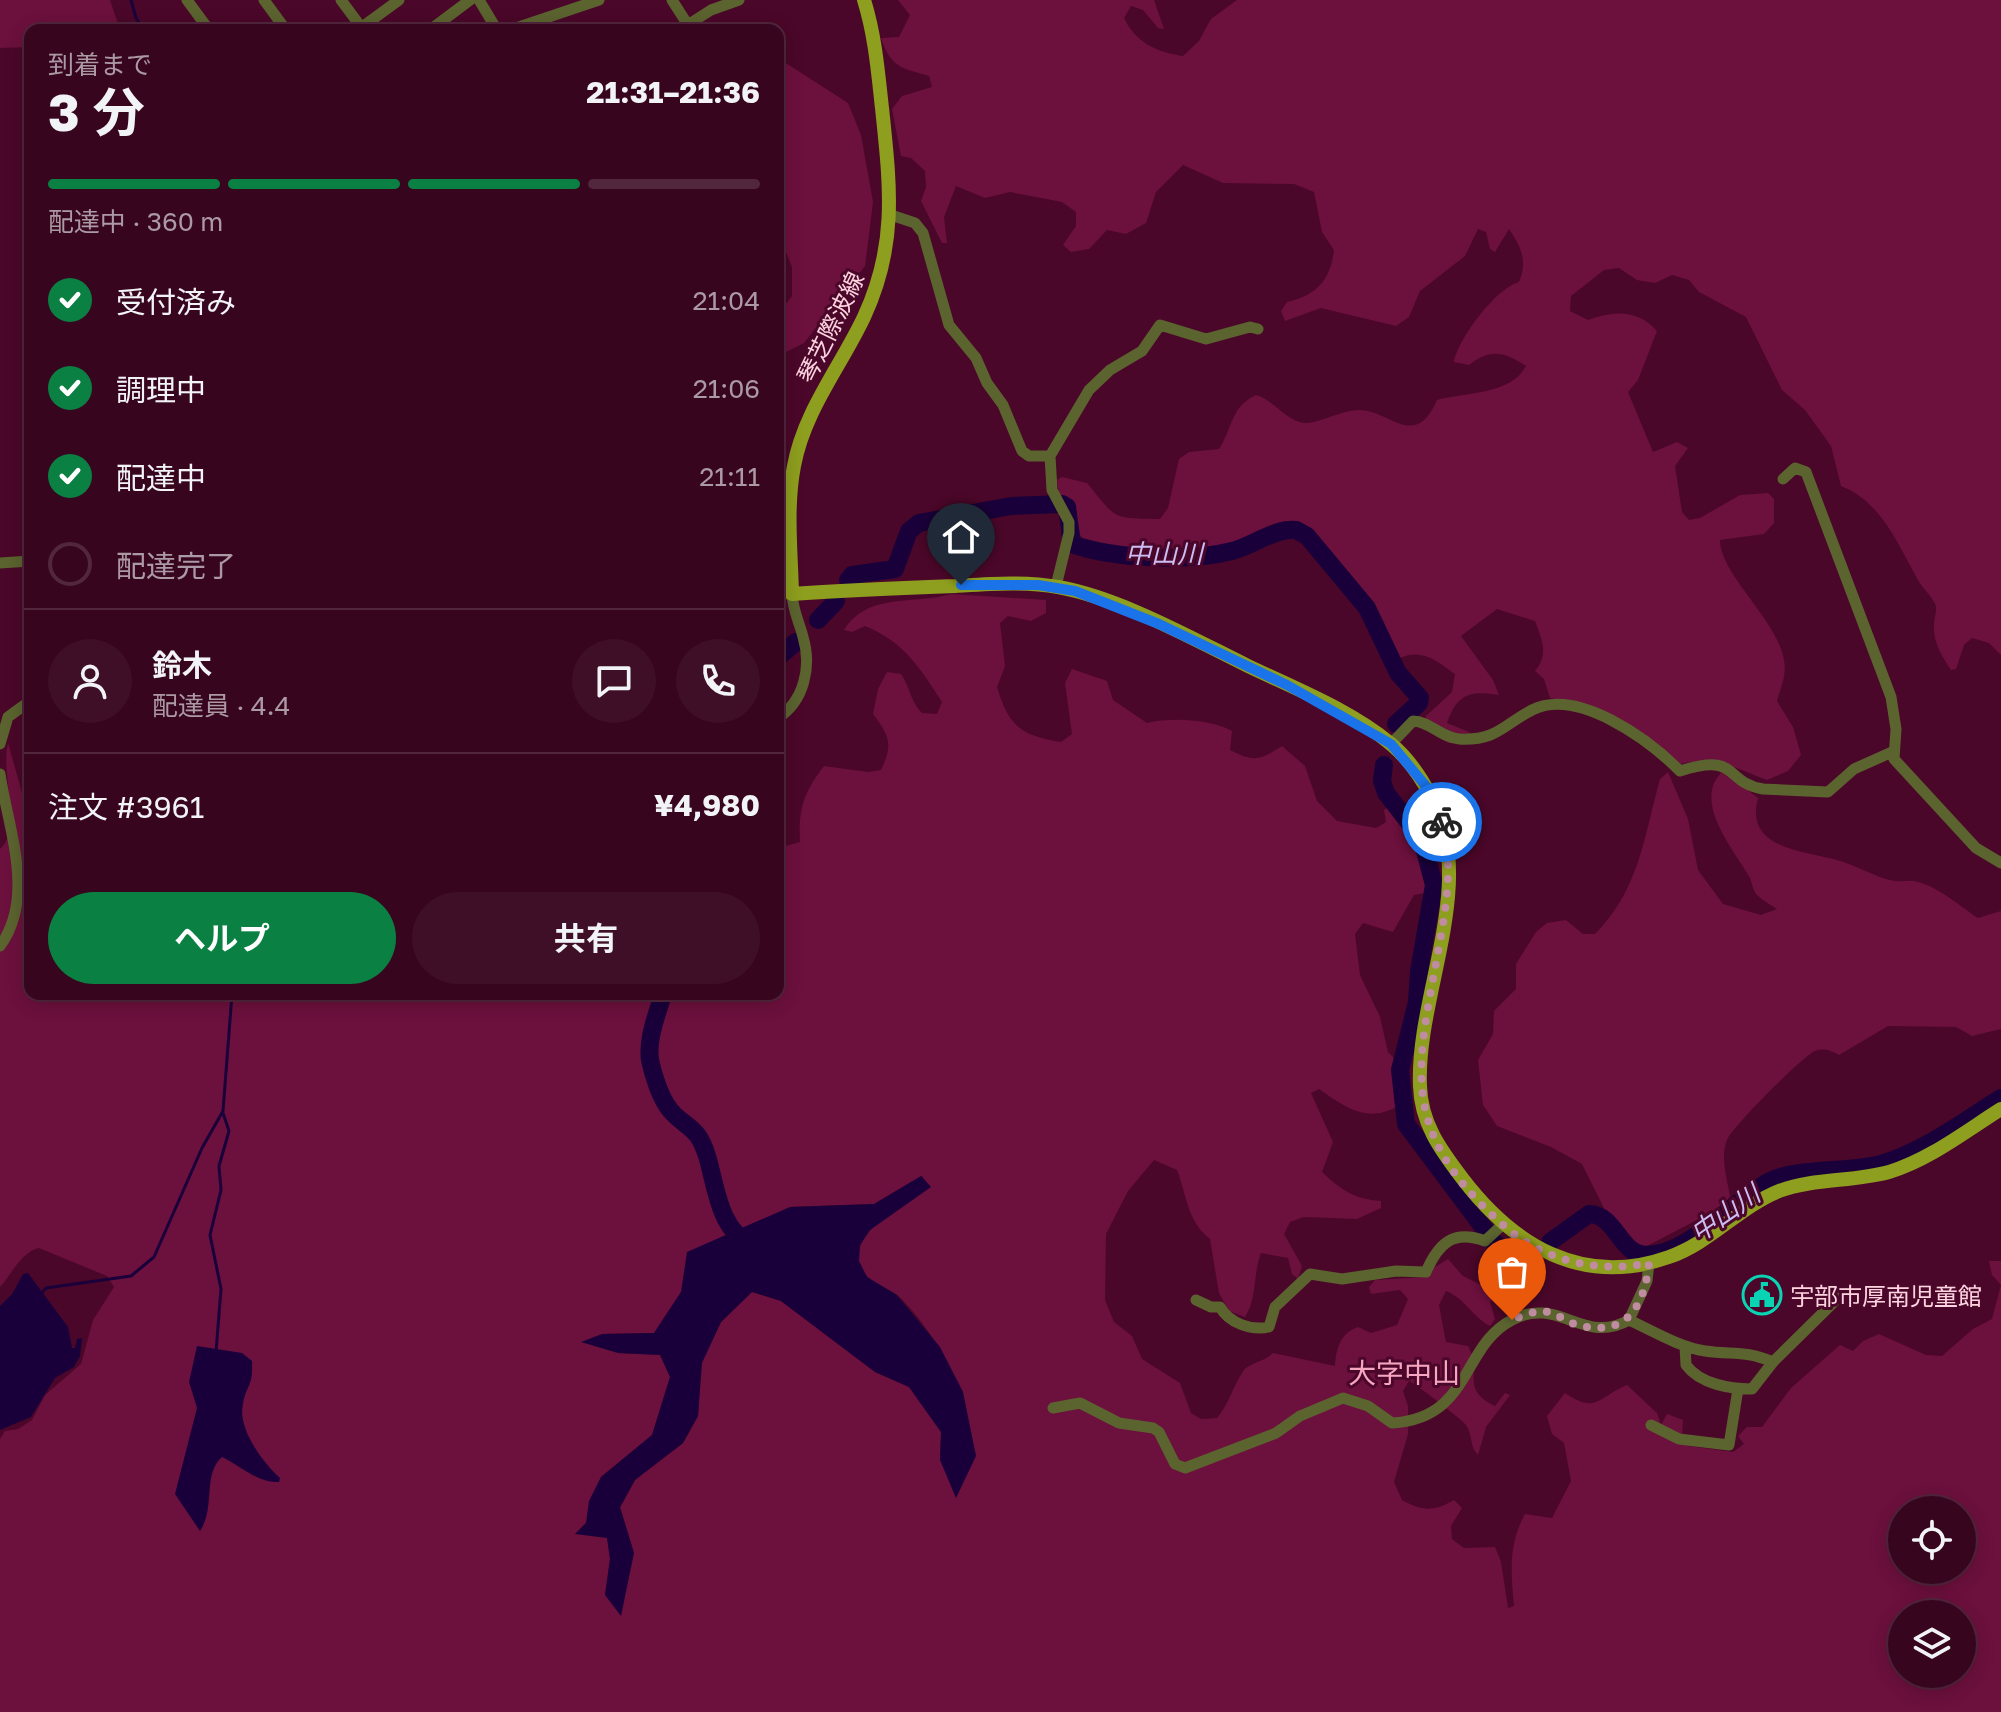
<!DOCTYPE html>
<html lang="ja">
<head>
<meta charset="utf-8">
<style>
  :root { --surface:#38051f; --page:#3f0f28; --text:#f1f3f6; --muted:#ab99a4; --line:#52263d; --accent:#0b8043 }
  body { margin:0; font-family:"Golos Text","Noto Sans JP",sans-serif; background:var(--page); color:var(--text); height:100vh; display:flex; flex-direction:column; font-size:30px; white-space:nowrap }
  * { box-sizing:border-box; margin:0 }
  p { font-size:26px; color:var(--muted) }
  .icon { flex:none; width:44px; height:44px; fill:none; stroke:currentColor; stroke-width:2; stroke-linecap:round; stroke-linejoin:round }
  .map { position:relative; flex:1; overflow:hidden }
  .drawer { position:absolute; left:24px; top:24px; width:760px; height:976px; display:flex; flex-direction:column; background:var(--surface); border-radius:16px; box-shadow:0 4px 20px #0003,0 0 0 2px var(--line) }
  .drawer>* { flex:none }
  .tools { position:absolute; left:1888px; top:1496px; display:grid; gap:16px }
  .tools a { display:grid; place-items:center; width:88px; height:88px; border-radius:50%; background:var(--surface); box-shadow:0 4px 20px #0003,0 0 0 2px var(--line); font-size:40px }
  .pin { position:absolute; display:grid; place-items:center; width:68px; height:68px; color:#fff; margin:-82px -34px; border-radius:50% 50% 50% 0; rotate:-45deg; box-shadow:0 0 8px #0007 }
  .pin .icon { rotate:45deg }
  .courier { position:absolute; display:grid; place-items:center; width:80px; height:80px; margin:-40px; border:6px solid #1a73e8; border-radius:50%; background:#fff; color:#222; box-shadow:0 2px 10px #0007 }
  .summary em { font-style:normal; font-weight:700 }
  .summary div { display:flex; flex-direction:column-reverse }
  .summary { display:flex; align-items:center; justify-content:space-between; height:136px; padding:0 24px }
  h1 { font-size:52px; font-weight:700; line-height:60px }
  .bar { display:grid; grid-template-columns:repeat(4,1fr); gap:12px 8px; align-content:center; height:96px; padding:0 24px }
  .bar i { height:10px; border-radius:6px; background:var(--line) }
  .bar .active { background:var(--accent) }
  .bar p { grid-column:span 4 }
  .line { display:flex; align-items:center; gap:20px; padding:0 24px; border-top:2px solid var(--line) }
  .line div { flex:1 }
  .round { display:grid; place-items:center; flex:none; width:84px; height:84px; border-radius:42px; background:var(--page) }
  ol { padding:0 24px; list-style:none }
  li { display:flex; align-items:center; gap:24px; height:88px }
  li p { margin-inline-start:auto }
  li .icon { padding:8px; border-radius:50%; background:var(--accent); color:#fff; stroke-width:4 }
  li:last-child { color:var(--muted) }
  li i { width:44px; height:44px; border:4px solid var(--line); border-radius:50% }
  .cta { display:flex; gap:16px; margin-top:auto; padding:16px 24px }
  .cta a { flex:1; height:92px; border-radius:48px; background:var(--accent); color:#fff; font-size:32px; font-weight:700; line-height:92px; text-align:center }
  .cta a+a { background:var(--page); color:var(--text) }
  .map>svg:first-child { display:block }
  .green { fill:#6c103d; fill-rule:evenodd }
  .water { fill:#1a003a }
  .lines { fill:none; stroke-linecap:round; stroke-linejoin:round }
  .stream { stroke:#1a003a; stroke-width:3 }
  .river { stroke:#1a003a; stroke-width:18 }
  .minor { stroke:#5b632f; stroke-width:11 }
  .major { stroke:#8e9e1e; stroke-width:14 }
  .done { stroke:#bf8ca0; stroke-width:8; stroke-dasharray:0 14.4 }
  .route { stroke:#1a73e8; stroke-width:10 }
  .labels { text-anchor:middle; dominant-baseline:central; stroke-width:6; stroke-linejoin:round; paint-order:stroke }
  .street-label { font-size:24px; fill:#fdd3e0; stroke:#4b0729 }
  .poi-label { font-size:24px; fill:#fdd3e0; stroke:#4b0729; text-anchor:start }
  .water-label { font-size:26px; font-style:italic; fill:#ccbdf5; stroke:#4b0729 }
  .quarter-label { font-size:28px; fill:#f7a6c2; stroke:#4b0729 }
</style>
</head>
<body>
<div class="map">
<svg width="2001" height="1712" viewBox="0 0 2001 1712">
  <rect width="100%" height="100%" fill="#4b0729"/>
  <path class="green" d="M0 0H110L120 30H30V47L0 48Z
    M898 0H1154L1164 29 1158 28 1143 10 1131 6 1124 18C1136 43 1157 52 1183 56L1199 41 1211 19 1237 0H2001V655L1989 643 1972 638 1964 645 1956 669 1951 670C1941 655 1933 642 1934 624 1934 619 1937 611 1936 606 1933 597 1922 588 1918 580 1898 545 1882 502 1841 486L1831 446 1805 410 1782 390 1746 317 1699 292 1689 280 1672 275 1655 283 1637 280 1619 268 1604 270 1571 296 1570 311 1588 320C1614 311 1637 309 1657 331L1638 380 1628 392 1653 452 1677 442 1688 448 1675 466 1682 512 1689 520 1700 518 1740 495 1768 493 1774 499V523L1764 534 1720 540C1720 579 1793 631 1784 676 1783 684 1779 693 1777 701L1793 727 1801 755 1788 771 1767 780C1732 767 1719 756 1680 764L1576 704 1550 698 1544 679 1535 671C1549 654 1542 640 1535 621L1497 609 1461 636 1493 680 1499 695C1470 690 1457 694 1447 723L1469 732 1474 743H1448L1426 729V716L1452 692 1455 674C1436 661 1423 648 1400 658 1386 644 1383 627 1373 611 1356 584 1333 548 1308 528 1283 508 1255 537 1230 544 1183 558 1129 548 1083 541L1077 528V511L1059 493 1057 480 1062 477 1087 483C1118 520 1110 518 1160 519L1168 508 1179 459 1189 452 1219 449C1233 428 1230 407 1256 395 1274 400 1285 420 1304 423 1318 424 1342 410 1359 410 1390 410 1415 451 1437 400 1465 392 1511 395 1526 366 1504 352 1491 348 1469 365L1454 362C1458 339 1496 288 1519 282 1528 261 1521 247 1509 229L1495 252 1490 249 1486 232 1478 229 1465 256 1420 291 1409 317 1396 326 1321 308 1285 321 1281 311 1287 302C1317 295 1330 281 1334 250L1322 232 1314 192 1294 184 1223 183 1183 165 1156 192 1146 223 1126 234 1107 230 1089 249 1071 252 1063 245 1076 226V212L1062 202 1010 192 985 198 956 186 944 217 947 243H942L921 201 926 187 925 171 911 158 901 156 892 109 902 96 932 87 929 76C902 68 891 68 881 38L899 37 910 15Z
    M778 58 848 103 861 135 873 202 865 266 804 343 778 356V314L792 296V267L786 252 778 247Z
    M951 594 1046 600V613L1031 621 1008 616 1000 623 1005 666 997 687C1009 727 1021 735 1061 742L1072 734 1065 683 1072 669 1107 681 1113 700 1147 723C1170 717 1211 719 1232 731L1230 750C1254 762 1259 761 1282 746L1305 766 1317 801 1337 821 1376 828 1386 822 1384 810 1389 807C1413 835 1427 855 1425 893L1414 895 1393 932 1363 923 1355 934 1360 975 1380 1017 1388 1052 1396 1060 1398 1106C1367 1124 1345 1107 1319 1089L1311 1093 1333 1142 1322 1172C1341 1190 1354 1199 1381 1201V1208L1357 1219 1304 1217 1290 1222 1284 1234 1302 1266 1298 1279 1292 1274 1288 1258 1261 1253C1253 1274 1257 1299 1245 1317L1229 1311 1219 1293 1210 1239C1187 1221 1187 1196 1177 1170L1154 1160 1128 1191 1106 1234 1105 1300 1114 1322 1132 1336 1142 1359 1180 1383 1191 1413 1201 1419 1217 1418C1229 1403 1232 1389 1242 1373 1248 1362 1263 1363 1273 1353L1335 1366C1336 1349 1340 1333 1358 1327L1371 1333 1397 1325 1408 1299 1400 1290 1371 1294 1369 1287 1375 1280 1427 1277 1435 1267 1448 1259 1463 1276 1497 1293 1490 1302 1495 1319 1490 1326C1472 1317 1466 1299 1446 1291L1439 1305 1446 1342 1468 1346C1483 1372 1459 1389 1495 1406L1505 1393 1510 1395 1486 1427 1478 1455C1469 1446 1473 1435 1466 1425 1463 1420 1413 1382 1409 1381L1403 1391 1408 1406V1434L1394 1482 1402 1500C1422 1511 1434 1512 1454 1500L1462 1508 1451 1526 1452 1539 1464 1548 1495 1547 1501 1562 1508 1608 1514 1606C1511 1572 1508 1545 1525 1514L1552 1518 1571 1481 1564 1443 1552 1434 1547 1416 1565 1393C1597 1415 1599 1396 1627 1385L1657 1413 1661 1425 1667 1414 1683 1420 1682 1440 1689 1446 1733 1452 1744 1444 1738 1436 1747 1427H1762L1791 1388 1840 1345 1853 1351 1863 1341 1879 1334 1926 1355 1942 1356 1973 1329 1992 1319 2001 1285 1992 1275 1989 1261H2001V1712H0V1439L5 1431 18 1429 32 1420 45 1395 81 1364 93 1320 114 1287 107 1276 39 1248C21 1252 12 1274 0 1287V849C23 829 0 774 8 743L24 800 30 810V994H778V848L800 842C798 809 804 792 824 766L868 772 881 770C893 745 890 736 873 714L878 689 887 672 901 674C910 687 911 703 922 713L937 714 942 702C920 668 904 642 865 626L852 632 844 630C868 592 913 605 951 594ZM922 1176 930 1187C906 1204 836 1237 866 1275 873 1284 888 1288 897 1295 926 1321 945 1358 963 1392L940 1460 941 1432 909 1387 875 1372 781 1301 752 1292 721 1322 701 1363 698 1416 683 1443 635 1480 620 1508 634 1553 605 1595 610 1559 607 1537 576 1533 586 1523 601 1477 652 1435 670 1377 661 1355 618 1353 602 1334 654 1333 681 1292 790 1207 874 1204ZM1902 1510H1962V1570H1902ZM1902 1614H1962V1674H1902Z
    M1723 771 1758 798C1744 849 1804 851 1837 860 1856 865 1876 878 1895 881 1901 882 1908 880 1914 881 1936 885 1960 906 1978 918L2001 911V1029L1972 1036 1956 1027 1888 1026 1839 1055C1830 1050 1824 1048 1815 1051 1804 1055 1731 1128 1727 1140 1720 1156 1727 1179 1730 1196L1724 1206 1647 1246 1632 1243 1606 1212 1582 1164 1551 1147 1497 1126 1483 1105 1478 1060 1493 1034 1494 1011 1516 989V964L1536 932 1547 923 1566 920 1583 934H1595C1639 890 1644 837 1660 779L1668 772 1688 819 1698 870 1723 904 1761 915 1777 909C1771 905 1762 900 1757 895 1753 891 1752 883 1750 878 1736 852 1690 801 1723 771Z"/>
  <path class="water" d="M921 1176 931 1187 870 1230 860 1245 859 1261 867 1277 897 1295 940 1347 963 1392 976 1456 956 1498 940 1460 941 1432 909 1387 875 1372 781 1301 752 1292 721 1322 702 1363 698 1416 683 1443 635 1480 620 1507 634 1553 621 1616 605 1595 610 1559 607 1538 575 1534 586 1523 589 1501 601 1477 652 1435 670 1377 660 1355 618 1353 581 1342 602 1334 654 1333 681 1292 687 1252 790 1207 874 1204Z
    M28 1273 68 1327 72 1348H75L77 1339 82 1338 80 1356 74 1367 55 1378 31 1417 0 1430V1306L12 1294 23 1274Z
    M197 1346 242 1353 252 1361C253 1389 247 1382 243 1404 237 1428 263 1463 280 1478L279 1482C257 1483 241 1466 222 1457 202 1475 216 1507 200 1531L175 1494 197 1408 189 1382Z"/>
  <g class="lines">
    <path class="stream" d="M131 0 136 18 144 30
      M41 1294 46 1288 131 1276 154 1257 202 1148 223 1111 232 994
      M216 1352 221 1289 210 1235 221 1190 219 1166 229 1131 223 1113"/>
    <path class="river" d="M848 580 852 575 895 569 909 531 919 523 1011 506 1062 504 1067 507 1072 544C1113 559 1190 562 1232 551 1252 546 1275 528 1296 530L1307 536 1367 608 1398 673 1420 698 1419 703 1396 724
      M818 620 836 601
      M778 657 796 642
      M1384 765 1382 781 1386 793 1422 839 1434 885 1419 971 1417 1002 1400 1070 1406 1124 1495 1243 1507 1255
      M663 994C657 1015 647 1038 650 1060 653 1075 661 1100 671 1111 679 1121 691 1126 698 1136 717 1163 711 1227 751 1244
      M1550 1242 1589 1214C1615 1214 1620 1254 1645 1255 1690 1255 1733 1200 1770 1181 1797 1167 1853 1173 1884 1163 1926 1150 1964 1121 2001 1098"/>
    <path class="minor" d="M187 0 209 30
      M264 0 286 30
      M341 0 361 27
      M479 0 497 30
      M672 0 688 25
      M358 30 399 0
      M430 30 470 0
      M510 30 599 0
      M680 30 711 10 739 0
      M891 215 915 223 923 233 949 325 976 358 987 383 1003 405 1022 451 1029 456H1050
      M1783 479 1795 468 1806 472 1891 697 1896 729 1894 759 1976 848 2001 863
      M0 563 30 561
      M1056 586 1069 533V522L1052 490 1050 456 1089 390 1110 370 1142 351 1160 325 1206 339 1250 327 1258 329
      M778 594H792C793 611 799 621 803 637 812 667 804 701 778 718
      M0 744 8 717 30 701
      M1391 744 1413 721C1429 721 1442 738 1459 739 1497 741 1503 725 1532 710 1578 687 1649 740 1680 771 1740 752 1723 782 1763 789L1828 792 1854 769 1892 752
      M0 774C8 828 36 897 0 946
      M1196 1300 1211 1307H1220C1229 1323 1251 1331 1269 1327L1275 1307 1310 1274 1342 1279 1396 1271 1426 1272C1438 1244 1453 1229 1485 1241L1502 1225
      M1629 1320C1653 1331 1679 1347 1705 1351 1733 1355 1745 1350 1773 1362
      M1685 1346 1686 1365C1700 1384 1730 1389 1752 1389L1773 1362 1841 1295
      M1053 1408 1080 1403 1119 1423 1153 1428 1159 1432 1175 1464 1185 1468 1276 1433 1300 1416 1343 1398 1368 1406 1392 1423C1472 1418 1461 1346 1512 1320 1559 1295 1583 1346 1629 1320L1647 1281 1649 1263
      M1651 1425 1679 1439 1729 1445 1738 1389"/>
    <path class="major" d="M864 0C875 35 878 72 882 108 890 185 898 244 864 317 841 366 804 411 794 466 786 507 791 552 792 594 846 590 900 588 955 586 988 584 1025 581 1058 587 1120 598 1191 638 1248 666 1296 689 1350 710 1391 744 1408 758 1422 779 1432 798 1478 885 1416 995 1420 1086 1421 1123 1440 1149 1462 1178 1513 1245 1582 1288 1669 1257 1710 1243 1739 1207 1779 1191 1814 1178 1853 1182 1889 1172 1929 1160 1966 1131 2001 1109"/>
  </g>
  <g class="lines">
    <path class="done" d="M1442 822C1452 858 1448 893 1442 930 1420 1059 1391 1125 1502 1224 1541 1260 1597 1274 1649 1263 1644 1311 1623 1340 1571 1323 1563 1320 1557 1313 1548 1312 1536 1309 1523 1316 1512 1320"/>
    <path class="route" d="M961 585H1038L1075 591 1159 624 1287 685 1391 744 1425 785 1442 822"/>
  </g>
  <defs>
    <symbol id="civic-ring" viewBox="-11 -11 22 22"><circle r="9.5" fill="#4b0729" stroke="#09d5b5" stroke-width="1.5"/><path d="M-.6-6.5H3V-4.5H.6V-3L4-1V1h2V6H-6V1h2V-1L-.6-3ZM-1.2 2.5V6h2.4V2.5Z" fill="#09d5b5"/></symbol>
  </defs>
  <g fill-rule="evenodd">
    <use href="#civic-ring" x="1740" y="1273" width="44" height="44"/>
  </g>
  <g class="labels">
    <g class="street-label">
      <text transform="translate(830 327) rotate(-64)">琴芝際波線</text>
    </g>
    <g class="poi-label">
      <text x="1790" y="1295">宇部市厚南児童館</text>
    </g>
    <g class="water-label">
      <text x="1164" y="553">中山川</text>
      <text transform="translate(1725 1213) rotate(-35)">中山川</text>
    </g>
    <g class="quarter-label">
      <text x="1404" y="1372">大字中山</text>
    </g>
  </g>
</svg>
<div class="tools">
<a><svg class="icon" aria-label="locate" viewBox="0 0 24 24"><circle cx="12" cy="12" r="6"/><path d="M12 2v4M12 18v4M2 12h4M18 12h4"/></svg></a>
<a><svg class="icon" aria-label="layers" viewBox="0 0 24 24"><path d="M12 4l9 5-9 5-9-5zM3 14l9 5 9-5"/></svg></a>
</div>
<div class="pin" style="left:1512px;top:1320px;background:#ea580c"><svg class="icon" aria-label="bag" viewBox="0 0 24 24"><path d="M5 8h14l-1 12H6zM9 8a3 3 0 0 1 6 0"/></svg></div>
<div class="pin" style="left:961px;top:585px;background:#1f2937"><svg class="icon" aria-label="home" viewBox="0 0 24 24"><path d="M3 11l9-7 9 7M6 9v11h12V9"/></svg></div>
<div class="courier" style="left:1442px;top:822px"><svg class="icon" aria-label="bike" viewBox="0 0 24 24"><circle cx="6" cy="16" r="4"/><circle cx="18" cy="16" r="4"/><path d="M6 16l4-8h5l3 8M10 8l3 8H6M13 5h3"/></svg></div>
<section class="drawer">
<div class="summary"><div><h1>3 分</h1><p>到着まで</p></div><em>21:31–21:36</em></div>
<div class="bar"><i class="active"></i><i class="active"></i><i class="active"></i><i></i><p>配達中 · 360 m</p></div>
<ol>
<li><svg class="icon" aria-label="check" viewBox="0 0 24 24"><path d="M5 12l5 5 9-10"/></svg>受付済み<p>21:04</p></li>
<li><svg class="icon" aria-label="check" viewBox="0 0 24 24"><path d="M5 12l5 5 9-10"/></svg>調理中<p>21:06</p></li>
<li><svg class="icon" aria-label="check" viewBox="0 0 24 24"><path d="M5 12l5 5 9-10"/></svg>配達中<p>21:11</p></li>
<li><i></i>配達完了</li>
</ol>
<div class="line" style="height:144px"><a class="round"><svg class="icon" aria-label="person" viewBox="0 0 24 24"><circle cx="12" cy="8" r="4"/><path d="M4 21q1-7 8-7t8 7"/></svg></a><div><b>鈴木</b><p>配達員 · 4.4</p></div><a class="round"><svg class="icon" aria-label="chat" viewBox="0 0 24 24"><path d="M4 5h16v11H9l-5 4z"/></svg></a><a class="round"><svg class="icon" aria-label="phone" viewBox="0 0 24 24"><path d="M5 4h4l2 5-3 2q2 4 5 5l2-3 5 2v4C11 20 4 13 5 4z"/></svg></a></div>
<div class="line" style="height:104px"><div>注文 #3961</div><b>¥4,980</b></div>
<div class="cta"><a>ヘルプ</a><a>共有</a></div>
</section>
</div>
</body>
</html>
